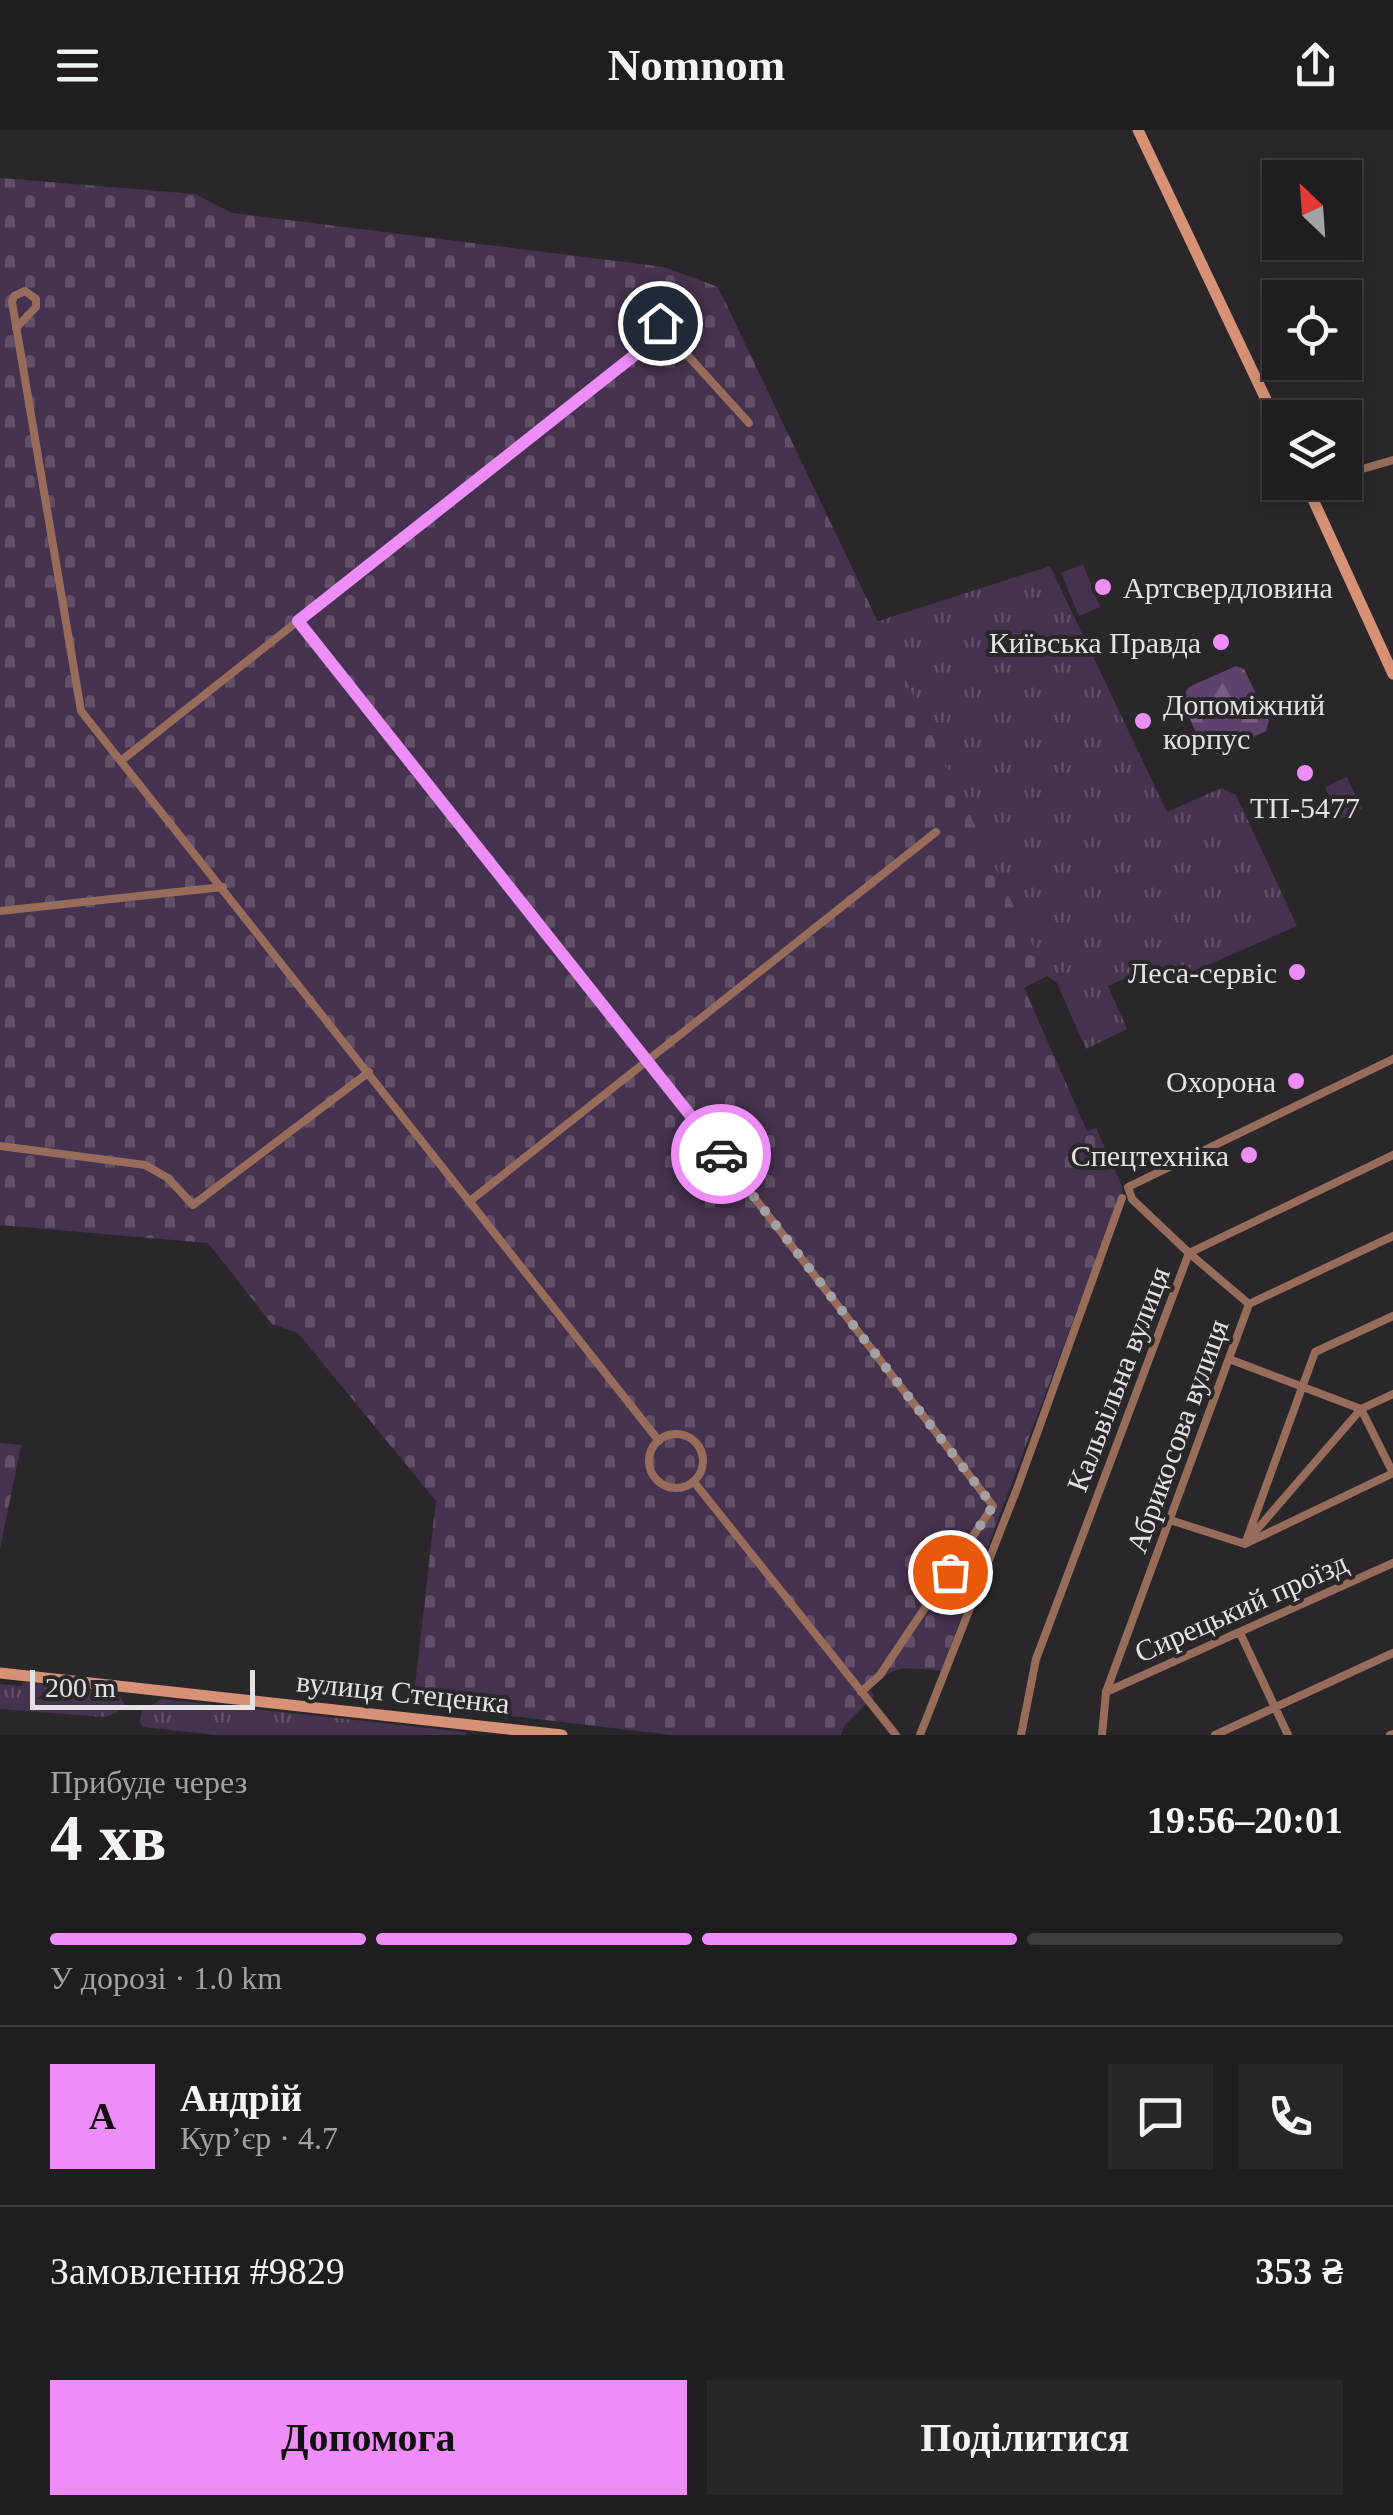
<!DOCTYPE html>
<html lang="uk">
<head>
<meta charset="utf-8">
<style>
  :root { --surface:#201d20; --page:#282629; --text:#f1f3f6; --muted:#a2a2a5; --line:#3d3b3e; --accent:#ee8cf8 }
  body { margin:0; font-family:Georgia,serif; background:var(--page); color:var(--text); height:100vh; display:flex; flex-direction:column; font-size:38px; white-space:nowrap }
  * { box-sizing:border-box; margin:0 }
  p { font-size:32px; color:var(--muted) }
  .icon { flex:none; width:55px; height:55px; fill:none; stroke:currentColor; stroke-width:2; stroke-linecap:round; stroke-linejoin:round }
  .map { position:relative; height:1605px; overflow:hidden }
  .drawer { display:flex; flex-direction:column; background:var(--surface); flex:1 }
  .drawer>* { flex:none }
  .needle { width:65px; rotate:335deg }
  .tools { position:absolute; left:1262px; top:30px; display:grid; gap:20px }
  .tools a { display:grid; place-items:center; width:100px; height:100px; border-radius:0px; background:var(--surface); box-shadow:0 5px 15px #0003,0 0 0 2px var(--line); font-size:50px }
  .scale { position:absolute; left:30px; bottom:25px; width:225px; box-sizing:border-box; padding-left:10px; border:5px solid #e4e2e4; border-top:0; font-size:28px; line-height:35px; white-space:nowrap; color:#e4e2e4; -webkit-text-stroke:8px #2a272b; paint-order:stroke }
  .pin { position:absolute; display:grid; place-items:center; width:85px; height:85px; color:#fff; margin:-42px; border:5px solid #fff; border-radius:50%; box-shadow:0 2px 10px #0007 }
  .courier { position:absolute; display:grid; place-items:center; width:100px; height:100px; margin:-50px; border:8px solid #ee8cf8; border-radius:50%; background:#fff; color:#222; box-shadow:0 2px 12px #0007 }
  .headline em { font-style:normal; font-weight:700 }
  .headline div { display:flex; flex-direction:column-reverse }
  .headline { display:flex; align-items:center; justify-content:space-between; height:170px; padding:0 50px }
  h1 { font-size:65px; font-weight:700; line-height:75px }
  .bar { display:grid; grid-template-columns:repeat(4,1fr); gap:15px 10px; align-content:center; height:120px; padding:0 50px }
  .bar i { height:12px; border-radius:8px; background:var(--line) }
  .bar .selected { background:var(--accent) }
  .bar p { grid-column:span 4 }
  .line { display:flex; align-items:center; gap:25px; padding:0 50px; border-top:2px solid var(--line) }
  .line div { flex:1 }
  .round { display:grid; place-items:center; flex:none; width:105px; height:105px; border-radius:0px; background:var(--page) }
  .button { display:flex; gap:20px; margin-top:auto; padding:20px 50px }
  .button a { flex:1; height:115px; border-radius:0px; background:var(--accent); color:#111; font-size:40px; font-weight:700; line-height:115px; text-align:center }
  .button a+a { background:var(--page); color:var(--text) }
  header { display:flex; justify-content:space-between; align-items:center; height:130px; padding:0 50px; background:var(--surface); font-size:45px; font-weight:700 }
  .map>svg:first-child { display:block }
  .grass { fill:url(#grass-tufts) }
  .forest { fill:url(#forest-firs) }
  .cemetery { fill:url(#cemetery-stones) }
  .pitch { fill:#45324e }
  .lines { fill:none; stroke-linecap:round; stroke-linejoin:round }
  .street { stroke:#976c5b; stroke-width:8 }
  .secondary { stroke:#d69176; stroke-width:11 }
  .done { stroke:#a3a1a3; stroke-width:10; stroke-dasharray:0 18 }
  .route { stroke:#ee8cf8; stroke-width:12 }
  .poi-dot { fill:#ee8cf8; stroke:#2a272b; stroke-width:4 }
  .labels { text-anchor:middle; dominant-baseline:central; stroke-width:8; stroke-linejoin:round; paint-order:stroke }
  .poi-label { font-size:30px; fill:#e4e2e4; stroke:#2a272b; text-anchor:end }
  .street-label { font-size:30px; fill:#e4e2e4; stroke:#2a272b }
</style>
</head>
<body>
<header><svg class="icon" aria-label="menu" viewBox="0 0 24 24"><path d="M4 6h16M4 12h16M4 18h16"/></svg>Nomnom<svg class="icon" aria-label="share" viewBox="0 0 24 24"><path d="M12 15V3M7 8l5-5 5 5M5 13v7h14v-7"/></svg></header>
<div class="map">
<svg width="1393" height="1605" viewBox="0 0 1393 1605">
  <defs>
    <pattern id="grass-tufts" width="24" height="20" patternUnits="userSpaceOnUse" patternTransform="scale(2.5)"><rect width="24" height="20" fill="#45324e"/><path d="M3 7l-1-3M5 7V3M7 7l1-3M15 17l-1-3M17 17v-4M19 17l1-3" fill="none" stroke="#604f67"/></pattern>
    <pattern id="forest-firs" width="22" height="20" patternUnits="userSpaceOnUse" patternTransform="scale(2.5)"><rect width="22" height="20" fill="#5f426c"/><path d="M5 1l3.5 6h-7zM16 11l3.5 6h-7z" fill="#765d81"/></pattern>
    <pattern id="cemetery-stones" width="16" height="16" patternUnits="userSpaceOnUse" patternTransform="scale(2.5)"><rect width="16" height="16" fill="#45324e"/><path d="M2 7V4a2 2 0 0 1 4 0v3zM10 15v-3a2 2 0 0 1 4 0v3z" fill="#604f67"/></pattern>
  </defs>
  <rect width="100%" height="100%" fill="#2a272b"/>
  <path class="grass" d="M1050 436 1167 682 1221 658 1236 665 1297 796 1166 853C1139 843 1134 844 1108 856L1127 899 1086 919 1057 853 1047 846 876 492Z
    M23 1552 118 1563 124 1574 116 1583 104 1587 0 1579V1554L22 1556Z
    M162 1569 465 1602 466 1605H216L143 1597 140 1592 142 1581Z"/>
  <path class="forest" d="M1236 536 1244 539 1269 591 1266 601 1217 624 1203 618 1181 569 1189 557Z"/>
  <path class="cemetery" d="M0 48 195 64 232 83 664 137 718 157 1047 846 1024 858 1087 1001 1096 998 1123 1058 941 1541C906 1538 897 1532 870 1559L874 1566 844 1596 841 1605H671L413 1574 436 1371 298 1203 272 1194 208 1113 0 1095Z
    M0 1313 21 1315 0 1419Z"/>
  <path class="pitch" d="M1083 434 1100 477 1079 486 1061 443Z
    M1347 647 1362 679 1340 689 1325 657Z"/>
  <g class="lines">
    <path class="street" d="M653 203a10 10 0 1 1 20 0a10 10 0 1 1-20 0Z
      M16 198 36 177V169L25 161 14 166 12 172 81 581 659 1311
      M671 207 749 293
      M1345 344 1393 330
      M298 491 712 1013 993 1376 880 1545 861 1562
      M122 630 655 209
      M0 781 223 757
      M0 1016 145 1035 168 1048 193 1075 369 942
      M470 1071 936 702
      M1249 1174 1189 1123 1132 1069 1128 1057 1393 929
      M1229 1229 1361 1279 1393 1343 1245 1414
      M649 1331a27 27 0 1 1 54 0a27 27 0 1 1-54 0Z
      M694 1352 896 1605
      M1170 1390 1245 1414
      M1248 1410 1361 1279 1393 1264
      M1245 1414 1315 1222 1393 1186
      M1240 1503 1288 1605
      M1106 1562 1393 1433
      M920 1605 1018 1356 1122 1068
      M1021 1605 1036 1529 1189 1123 1393 1025
      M1102 1605 1106 1562 1249 1174 1393 1106
      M1215 1605 1393 1523
      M1390 1605 1393 1604"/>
    <path class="secondary" d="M1138 0 1280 299
      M1305 352 1393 544
      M0 1543 562 1605"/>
  </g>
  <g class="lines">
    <path class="done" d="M721 1024 993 1376 950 1442"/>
    <path class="route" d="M660 193 653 200 655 209 298 491 721 1024"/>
  </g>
  <g class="poi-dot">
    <circle cx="1103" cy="457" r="10"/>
    <circle cx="1221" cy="512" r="10"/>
    <circle cx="1143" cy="591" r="10"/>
    <circle cx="1305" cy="643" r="10"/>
    <circle cx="1297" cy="842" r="10"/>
    <circle cx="1296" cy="951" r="10"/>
    <circle cx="1249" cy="1025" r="10"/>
  </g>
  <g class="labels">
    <g class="poi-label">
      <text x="1123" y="457" text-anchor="start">Артсвердловина</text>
      <text x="1201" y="512">Київська Правда</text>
      <text x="1163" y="574" text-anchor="start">Допоміжний<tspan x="1163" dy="34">корпус</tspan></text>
      <text x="1305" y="677" text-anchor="middle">ТП-5477</text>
      <text x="1277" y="842">Леса-сервіс</text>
      <text x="1276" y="951">Охорона</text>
      <text x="1229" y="1025">Спецтехніка</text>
    </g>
    <g class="street-label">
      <text transform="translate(1118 1249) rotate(-69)">Кальвільна вулиця</text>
      <text transform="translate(1177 1306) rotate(-70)">Абрикосова вулиця</text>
      <text transform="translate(1241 1477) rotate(-24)">Сирецький проїзд</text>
      <text transform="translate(403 1562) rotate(6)">вулиця Стеценка</text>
    </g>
  </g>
</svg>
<div class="tools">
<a><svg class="needle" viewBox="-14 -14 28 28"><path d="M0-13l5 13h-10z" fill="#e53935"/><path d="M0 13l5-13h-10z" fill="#a2a2a5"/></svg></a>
<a><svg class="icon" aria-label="locate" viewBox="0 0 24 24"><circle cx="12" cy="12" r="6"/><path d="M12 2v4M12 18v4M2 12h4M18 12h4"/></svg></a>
<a><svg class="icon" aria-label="layers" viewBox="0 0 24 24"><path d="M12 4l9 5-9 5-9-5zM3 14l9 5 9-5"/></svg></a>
</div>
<div class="scale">200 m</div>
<div class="pin" style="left:950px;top:1442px;background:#ea580c"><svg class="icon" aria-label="bag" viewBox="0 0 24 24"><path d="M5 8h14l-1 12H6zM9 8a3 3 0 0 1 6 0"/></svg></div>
<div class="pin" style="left:660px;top:193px;background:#1f2937"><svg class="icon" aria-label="home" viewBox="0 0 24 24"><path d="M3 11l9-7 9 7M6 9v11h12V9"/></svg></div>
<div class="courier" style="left:721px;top:1024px"><svg class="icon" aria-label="car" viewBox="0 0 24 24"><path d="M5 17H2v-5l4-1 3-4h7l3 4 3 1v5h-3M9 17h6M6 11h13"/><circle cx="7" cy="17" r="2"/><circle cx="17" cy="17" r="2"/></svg></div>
</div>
<section class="drawer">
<div class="headline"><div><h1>4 хв</h1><p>Прибуде через</p></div><em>19:56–20:01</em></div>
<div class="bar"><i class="selected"></i><i class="selected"></i><i class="selected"></i><i></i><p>У дорозі · 1.0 km</p></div>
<div class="line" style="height:180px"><b class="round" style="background:var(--accent);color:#111">А</b><div><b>Андрій</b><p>Кур’єр · 4.7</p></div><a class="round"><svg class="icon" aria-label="chat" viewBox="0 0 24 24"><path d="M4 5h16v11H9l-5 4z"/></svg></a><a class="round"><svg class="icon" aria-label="phone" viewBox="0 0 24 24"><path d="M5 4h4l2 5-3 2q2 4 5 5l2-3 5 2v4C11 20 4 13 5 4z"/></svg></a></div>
<div class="line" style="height:130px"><div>Замовлення #9829</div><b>353 ₴</b></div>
<div class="button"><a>Допомога</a><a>Поділитися</a></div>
</section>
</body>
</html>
